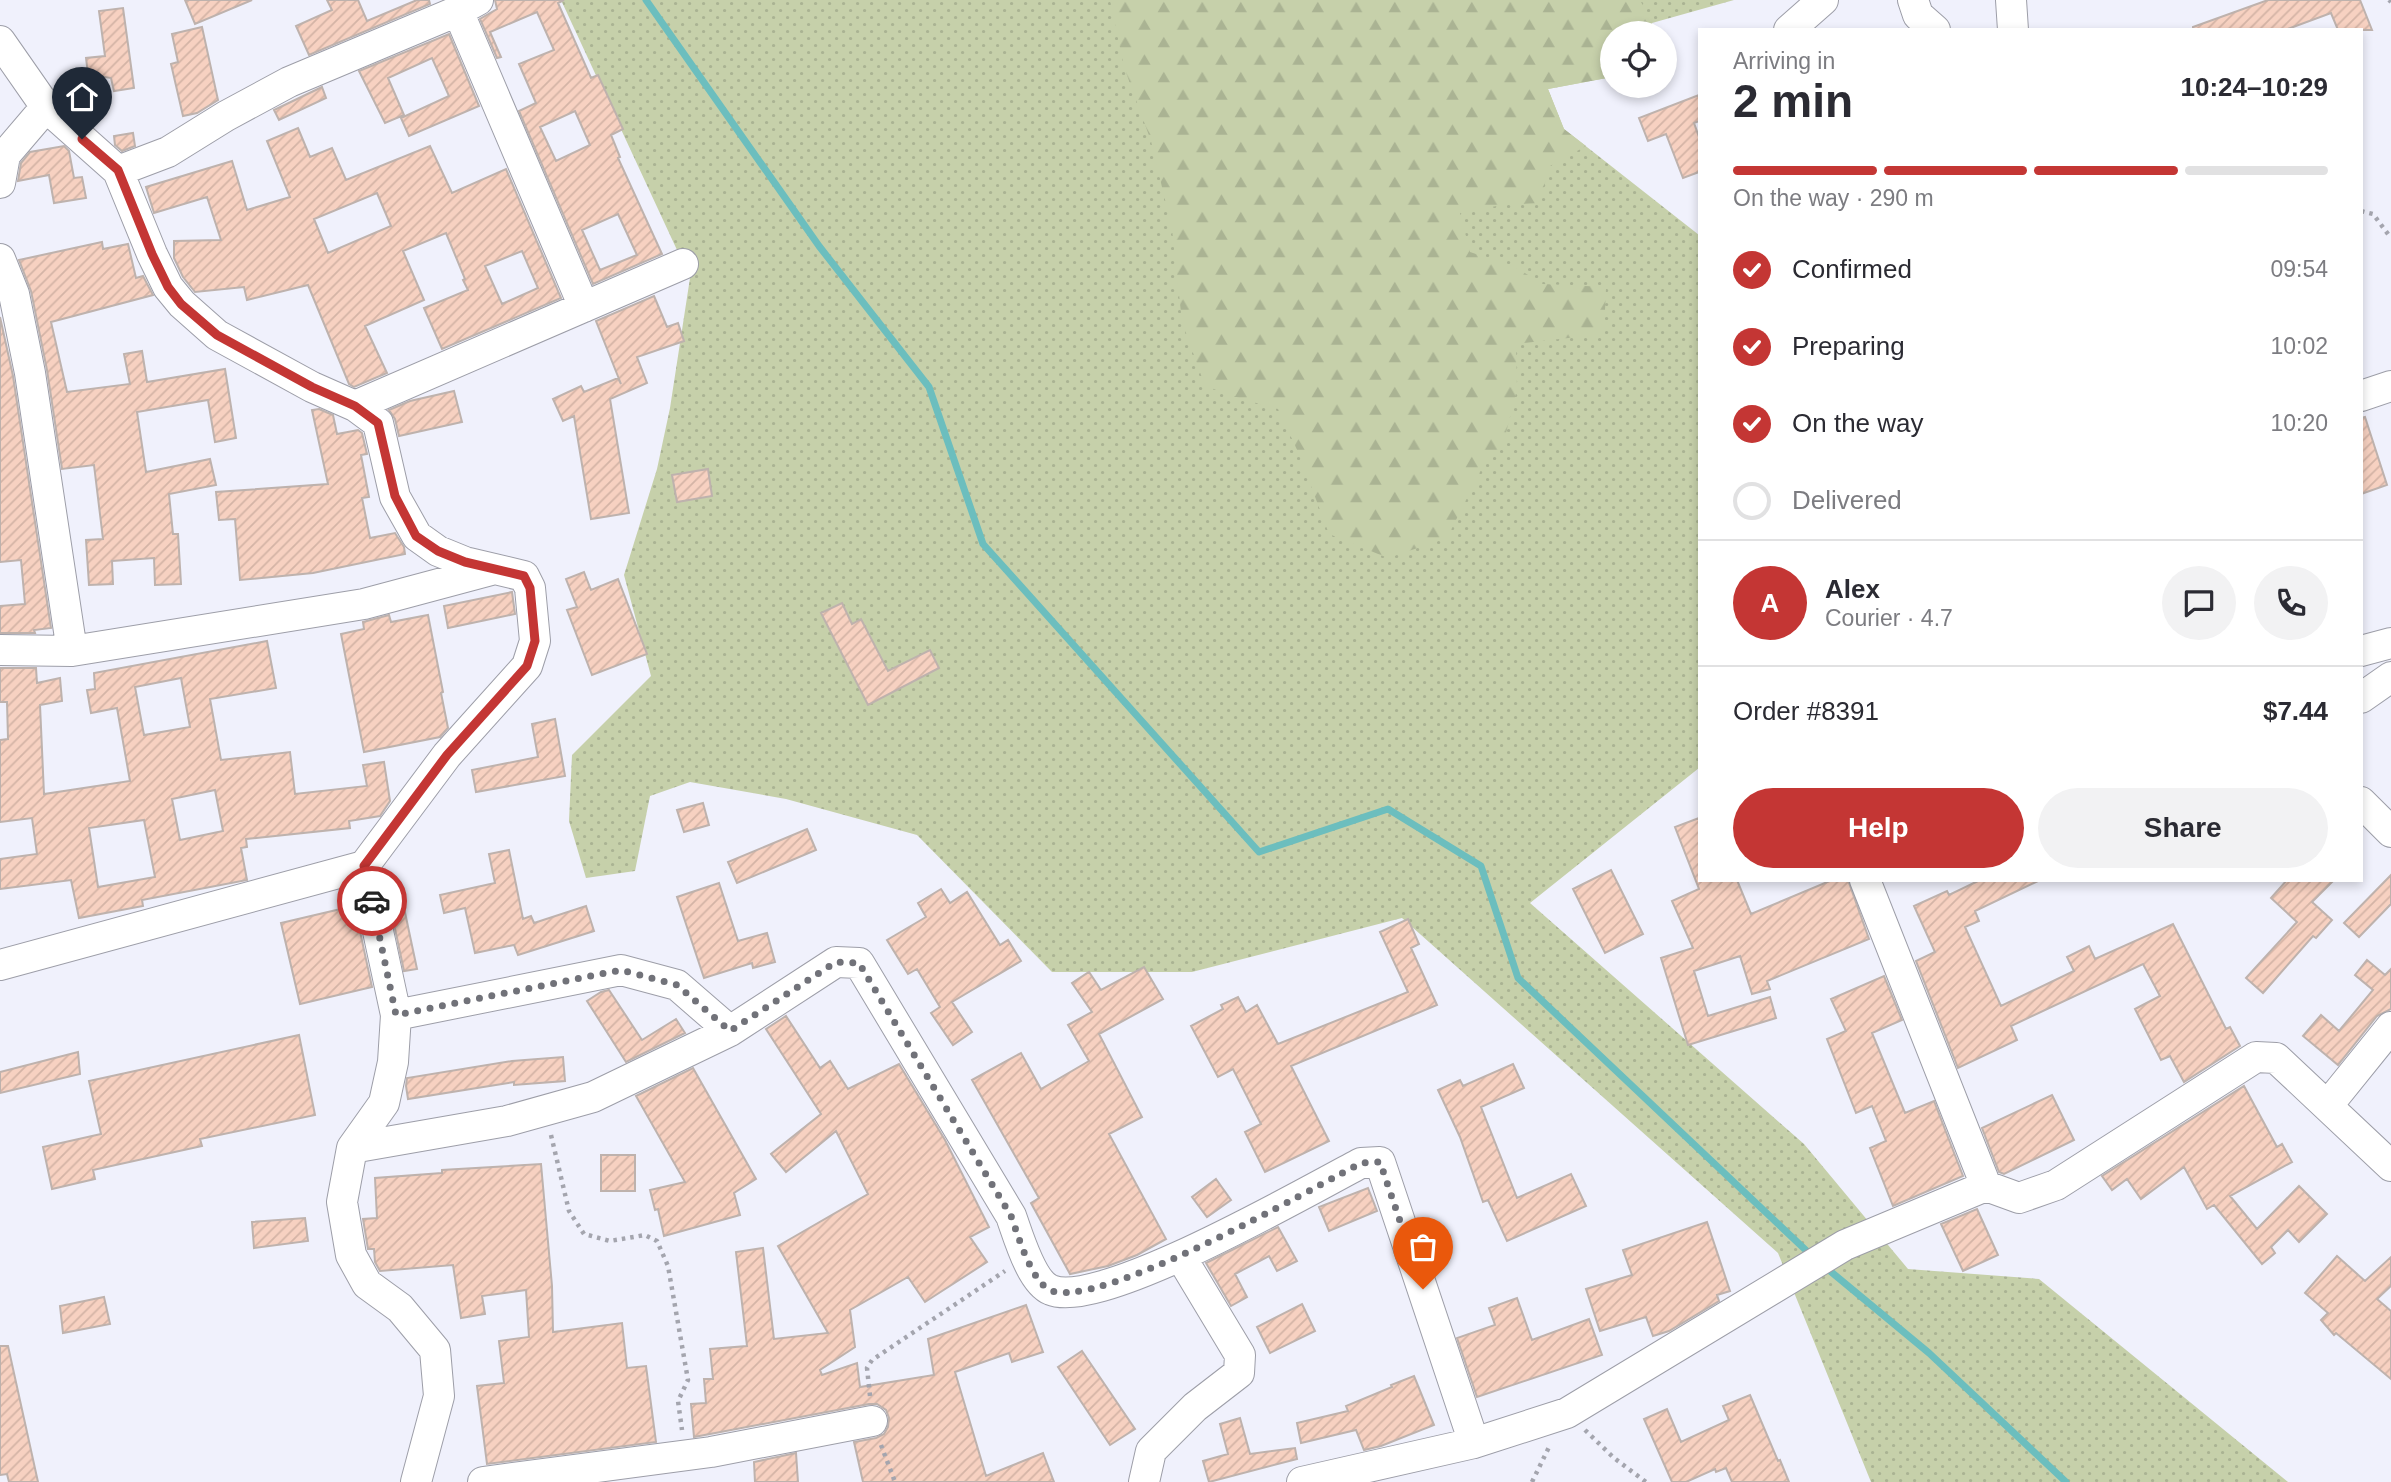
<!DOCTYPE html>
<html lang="en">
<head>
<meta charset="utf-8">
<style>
  :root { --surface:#fff; --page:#f2f2f3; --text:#2b2b33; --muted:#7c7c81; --line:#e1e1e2; --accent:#c43634 }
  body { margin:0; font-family:Arial,sans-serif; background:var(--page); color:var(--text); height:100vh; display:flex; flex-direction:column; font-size:26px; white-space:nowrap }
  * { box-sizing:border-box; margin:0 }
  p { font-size:23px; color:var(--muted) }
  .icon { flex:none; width:38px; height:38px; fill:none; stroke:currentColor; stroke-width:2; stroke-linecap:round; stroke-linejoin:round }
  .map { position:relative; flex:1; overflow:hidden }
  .details { position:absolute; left:1698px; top:28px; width:665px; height:854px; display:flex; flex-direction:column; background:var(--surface); border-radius:0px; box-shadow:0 4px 10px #0003 }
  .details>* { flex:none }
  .buttons { position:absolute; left:1600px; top:21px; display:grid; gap:14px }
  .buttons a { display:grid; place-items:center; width:77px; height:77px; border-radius:50%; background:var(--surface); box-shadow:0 4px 10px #0003; font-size:35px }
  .pin { position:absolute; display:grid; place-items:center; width:60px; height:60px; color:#fff; margin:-72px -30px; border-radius:50% 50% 50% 0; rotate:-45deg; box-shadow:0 0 7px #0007 }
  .pin .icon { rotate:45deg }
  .courier { position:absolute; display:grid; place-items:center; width:70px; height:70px; margin:-35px; border:5px solid #c43634; border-radius:50%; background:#fff; color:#222; box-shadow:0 2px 9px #0007 }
  .summary em { font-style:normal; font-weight:800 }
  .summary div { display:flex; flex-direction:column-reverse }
  .summary { display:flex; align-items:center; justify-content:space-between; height:119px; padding:0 35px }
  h1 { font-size:46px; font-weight:800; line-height:52px }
  .bar { display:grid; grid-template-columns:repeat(4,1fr); gap:10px 7px; align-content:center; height:84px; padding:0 35px }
  .bar i { height:9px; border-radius:5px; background:var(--line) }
  .bar .current { background:var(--accent) }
  .bar p { grid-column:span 4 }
  .line { display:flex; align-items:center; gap:18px; padding:0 35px; border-top:2px solid var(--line) }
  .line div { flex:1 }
  .round { display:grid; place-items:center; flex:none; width:74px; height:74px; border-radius:37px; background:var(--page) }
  ol { padding:0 35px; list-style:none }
  li { display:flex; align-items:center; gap:21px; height:77px }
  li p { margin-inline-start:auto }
  li .icon { padding:7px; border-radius:50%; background:var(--accent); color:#fff; stroke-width:4 }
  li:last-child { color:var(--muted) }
  li i { width:38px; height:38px; border:4px solid var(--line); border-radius:50% }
  .cta { display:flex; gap:14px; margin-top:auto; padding:14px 35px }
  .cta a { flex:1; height:80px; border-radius:42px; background:var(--accent); color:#fff; font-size:28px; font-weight:800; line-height:80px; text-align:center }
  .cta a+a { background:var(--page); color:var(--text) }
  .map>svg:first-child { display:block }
  .grass { fill:url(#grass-dots) }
  .forest { fill:url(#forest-firs) }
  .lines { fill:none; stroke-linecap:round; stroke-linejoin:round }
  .stream { stroke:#6cbebe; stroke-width:7 }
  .building { fill:url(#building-hatch); stroke:#beb2ad; stroke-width:2; fill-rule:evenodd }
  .minor-casing { stroke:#9d9ea8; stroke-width:32 }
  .path { stroke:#a4a5ae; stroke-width:4.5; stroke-dasharray:3.5 5; stroke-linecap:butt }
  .minor { stroke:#fff; stroke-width:30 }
  .done { stroke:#717279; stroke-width:7; stroke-dasharray:0 12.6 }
  .route { stroke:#c43634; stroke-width:9 }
</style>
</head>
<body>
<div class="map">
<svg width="2391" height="1482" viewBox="0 0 2391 1482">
  <defs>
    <pattern id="grass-dots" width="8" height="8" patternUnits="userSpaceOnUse" patternTransform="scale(1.75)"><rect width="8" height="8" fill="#c6d0aa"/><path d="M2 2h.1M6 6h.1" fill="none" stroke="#aab393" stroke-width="1.8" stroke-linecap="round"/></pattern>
    <pattern id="forest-firs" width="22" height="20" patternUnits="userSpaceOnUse" patternTransform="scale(1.75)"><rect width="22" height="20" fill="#c6d0aa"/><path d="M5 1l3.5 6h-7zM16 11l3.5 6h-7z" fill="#aab393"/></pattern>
    <pattern id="building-hatch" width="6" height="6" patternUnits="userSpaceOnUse" patternTransform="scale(1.75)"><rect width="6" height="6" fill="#f7d1c1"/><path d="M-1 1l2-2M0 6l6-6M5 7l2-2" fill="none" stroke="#d4b4a6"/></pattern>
  </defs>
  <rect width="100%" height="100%" fill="#f0f1fc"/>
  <path class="grass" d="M561 0H1734L1652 23 1650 33H1612V77L1548 89 1564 129 1699 235V768L1530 903 1804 1144 1908 1269 2039 1279 2288 1482H1871L1778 1253 1402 918 1192 972H1052L917 835 786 799 690 782 650 796 635 871 586 878 569 821 572 755 651 676 624 575 657 469 670 408 690 278Z"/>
  <path class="forest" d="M1110 0H1640L1652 23 1650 33H1612V77L1548 89 1564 129 1586 146 1550 166 1539 203 1502 205 1460 213 1470 252 1515 267 1543 284 1606 287 1604 334 1516 344 1517 389 1503 445 1482 468 1447 538 1388 558 1329 534 1299 454 1278 409 1245 400 1205 386 1182 322 1172 229 1151 141 1124 67Z"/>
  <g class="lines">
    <path class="stream" d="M646 0 819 246 929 387 983 544 1259 852 1388 809 1481 866 1518 978 1812 1256
      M1824 1266 1929 1353 2066 1482"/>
  </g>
  <path class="building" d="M185 0H252L195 24Z
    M327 0H358L367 21 417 0H429L430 4 309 55 296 26 332 10Z
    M495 0H564L558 3 591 78 598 75 623 129 611 135 620 157 618 158 662 254 593 284 519 111 536 103 519 64 554 50 537 12 490 32 501 57 497 58 480 19 497 9ZM575 111 590 145 556 161 540 127ZM618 214 637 255 600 270 582 230Z
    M2268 0H2360L2372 30H2338L2331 13 2285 30H2193V27Z
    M123 8 134 88 114 91 111 78 88 74 86 58 105 56 99 11Z
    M202 27 218 100 197 113 183 116 171 64 178 62 172 34Z
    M449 34 479 106 409 136 401 118 449 96 432 58 388 78 404 115 385 123 359 71Z
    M322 87 326 98 279 120 274 110Z
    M1699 95V121L1694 123 1699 137V172L1683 178 1666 134 1648 141 1639 118Z
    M298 128 310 157 332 148 346 180 430 146 452 193 506 169 561 298 442 349 424 308 468 290 463 280 465 279 446 233 403 251 424 300 365 326 387 373 354 387 349 384 308 285 247 300 244 287 195 292 183 277 174 258V241L221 240 207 197 154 213 146 187 232 161 247 210 290 197 267 141ZM377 193 391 226 328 253 314 219ZM522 251 538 288 502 304 485 266Z
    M133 133 135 146 122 151 115 145 114 136Z
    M64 146 69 151 74 178 82 177 86 198 54 203 49 175 18 181 21 163 30 152Z
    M102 242 103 249 128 244 136 278 143 276 153 295 51 322 67 392 130 384 124 354 142 351 147 382 225 369 236 438 215 442 208 400 137 412 146 472 210 459 216 485 169 494 173 534H178L181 584 155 585 154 558 112 561 113 584 89 585 86 540 103 539 94 465 62 469 47 370 31 291 19 260Z
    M654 296 667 327 678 323 684 341 637 357 647 383 610 399 629 513 591 519 574 416 563 421 553 399 581 386 584 392 618 378 621 384 596 321Z
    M0 317 13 376 51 628 34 630 35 633H0V606L25 604 21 560 0 562Z
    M454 391 462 422 399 436 395 419 389 410 410 401Z
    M319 409 333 415 337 434 358 430 362 433 367 454 361 455 369 497 362 498 370 538 395 533 404 547 405 554 313 573 240 580 235 519 219 520 216 492 328 484 312 410Z
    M2365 417 2387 485 2361 494V418Z
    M708 469 712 496 677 502 672 475Z
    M584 572 591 590 618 579 647 654 592 675 567 610 577 607 566 579Z
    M512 592 515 614 448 628 444 606Z
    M842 603 852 624 861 619 888 671 930 650 939 668 868 705 821 613Z
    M389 615 391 622 428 615 443 692 441 693 448 728 440 737 364 752 341 634 364 629 363 622Z
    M267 641 276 688 210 699 221 760 290 752 295 794 367 786 363 765 384 762 390 801 380 816 349 821 350 828 246 839 247 847 241 848 247 880 142 900 143 906 79 918 71 880 0 889V859L37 854 32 818 0 822V740L8 739 7 702H0V668H36L37 683 60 678 62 701 40 705 44 794 130 781 117 708 91 713 87 690 95 689 94 673ZM181 678 190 727 144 735 135 687ZM215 790 223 831 180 840 172 799ZM144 820 155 877 98 887 89 828Z
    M555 719 565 776 476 792 472 770 538 757 532 724Z
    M703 803 709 825 684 832 677 810Z
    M1699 818V880H1737L1751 914 1832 880H1848L1869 939 1767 981 1770 989 1752 994 1740 956 1694 971 1708 1016 1770 997 1776 1018 1688 1045 1661 958 1693 948 1672 901 1699 889 1675 827Z
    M807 829 816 850 737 883 728 862Z
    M509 850 523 919 531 916 534 923 586 906 594 931 518 955 514 945 475 953 465 908 444 913 440 895 495 883 489 854Z
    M1611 870 1643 934 1605 953 1573 889Z
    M2391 875V904L2359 937 2344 923Z
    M1980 880H2040L1975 911 1979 921 1965 927 2001 1006 2074 971 2067 957 2089 946 2095 959 2173 924 2226 1029 2230 1027 2240 1046 2184 1082 2170 1056 2161 1060 2135 1009 2160 996 2143 964 2011 1026 2017 1040 1958 1068 1916 961 1935 952 1914 906 1947 891 1949 895Z
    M2287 880H2334L2312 902 2332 920 2316 938 2313 936 2263 993 2246 978 2297 922 2271 898Z
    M719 883 738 941 767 933 775 962 753 968 752 963 704 978 677 897Z
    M941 889 950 903 967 892 1000 945 1008 940 1021 961 952 1002 972 1032 953 1045 931 1013 940 1007 917 969 908 974 887 940 926 917 918 903Z
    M403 903 417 969 404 971 390 905Z
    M345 908 347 915 356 913 372 987 300 1004 281 923Z
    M1408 919 1419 944 1411 948 1437 1005 1291 1066 1329 1141 1265 1172 1245 1132 1261 1124 1233 1069 1218 1077 1191 1026 1223 1009 1221 1005 1238 997 1246 1012 1257 1005 1278 1044 1408 992 1380 932Z
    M2367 960 2385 975 2391 969V1009L2377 1016 2338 1065 2303 1036 2321 1015 2339 1031 2373 990 2355 975Z
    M1144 967 1163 999 1099 1034 1142 1117 1109 1134 1166 1239 1137 1255 1108 1266 1070 1274 1031 1203 1039 1198 972 1080 1021 1053 1041 1089 1089 1061 1068 1025 1092 1012 1072 983 1089 972 1101 990Z
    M1884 976 1902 1020 1872 1033 1905 1113 1934 1101 1963 1176 1893 1206 1870 1148 1886 1141 1872 1106 1856 1113 1827 1039 1846 1031 1831 999Z
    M609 990 642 1040 676 1019 685 1033 626 1062 587 1001 601 992Z
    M786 1016 820 1068 830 1061 848 1089 899 1064 945 1140 989 1227 970 1237 987 1262 925 1302 908 1277 850 1310 855 1347 820 1370 822 1375 857 1363 860 1387 934 1375 928 1339 1026 1305 1043 1352 1012 1362 1009 1353 955 1372 986 1476 1043 1453 1054 1482H863L854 1442 876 1438 884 1434 888 1427 889 1418 886 1410 877 1404H869L694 1437 691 1404 706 1403 704 1379H713L710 1349 747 1346 736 1252 763 1248 774 1339 828 1333 778 1246 868 1194 836 1131 786 1172 771 1154 821 1114 766 1029Z
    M299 1035 315 1115 200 1139 202 1146 93 1170 95 1179 52 1189 43 1147 101 1134 89 1081Z
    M78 1052 80 1074 0 1093V1072Z
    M563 1057 565 1081 514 1085V1082L408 1099 406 1086 407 1078 512 1061Z
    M1513 1064 1524 1088 1481 1107 1517 1198 1571 1174 1586 1206 1507 1241 1488 1200 1483 1202 1460 1137 1438 1090 1460 1080 1463 1086Z
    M693 1068 756 1179 734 1193 740 1215 664 1236 658 1209 655 1210 650 1190 685 1182 636 1096Z
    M2244 1086 2277 1147 2282 1144 2292 1162 2230 1196 2257 1229 2299 1186 2327 1214 2299 1242 2288 1230 2271 1247 2275 1253 2262 1264 2214 1205 2207 1209 2184 1167 2141 1199 2127 1179 2112 1190 2102 1176Z
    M2052 1095 2074 1140 2004 1174 1999 1172 1982 1128Z
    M601 1155H635V1191H601Z
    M541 1164 552 1286 553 1332 622 1323 627 1368 646 1366 656 1442 487 1464 477 1386 504 1383 499 1341 529 1337 526 1290 482 1296 485 1314 461 1318 453 1265 380 1271 375 1262 374 1249H368L363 1219 377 1218 375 1178 442 1173V1170Z
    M1216 1179 1231 1200 1207 1217 1192 1197Z
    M1368 1188 1377 1211 1329 1231 1319 1207Z
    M1977 1209 1998 1255 1963 1271 1941 1224Z
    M305 1218 308 1241 254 1248 252 1222Z
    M1707 1222 1730 1291 1717 1295 1719 1301 1669 1331 1653 1336 1646 1317 1600 1331 1586 1289 1632 1275 1623 1250Z
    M1278 1227 1297 1261 1277 1271 1269 1256 1235 1274 1247 1297 1231 1306 1206 1263Z
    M2337 1256 2365 1281 2391 1257V1286L2377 1299 2391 1311V1379L2336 1333 2334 1335 2321 1320 2328 1313 2305 1293Z
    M104 1297 110 1324 63 1333 60 1306Z
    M1517 1298 1532 1340 1589 1319 1602 1355 1477 1397 1457 1338 1495 1325 1489 1308Z
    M1302 1304 1315 1331 1270 1353 1257 1327Z
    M0 1346H8L38 1482H9L7 1474 0 1475Z
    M1082 1351 1135 1429 1110 1445 1058 1367Z
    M1414 1376 1434 1425 1381 1446 1364 1450 1356 1430 1301 1443 1297 1423 1348 1411 1346 1406 1392 1387 1391 1385Z
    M1750 1395 1778 1461 1780 1460 1789 1482H1732L1726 1468 1716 1472 1715 1469 1686 1482H1672L1644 1419 1667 1409 1681 1442 1729 1420 1723 1406Z
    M1240 1418 1250 1454 1295 1448 1297 1459 1209 1482 1203 1461 1228 1454 1220 1424Z
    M796 1453 798 1482H755L754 1462Z"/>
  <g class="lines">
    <defs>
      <path id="minor" d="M1913 0 1918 15 1935 30
        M2011 0 2013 30
        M458 11 584 307
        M1789 30 1823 0
        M0 41 46 107 118 171 152 254 168 287 182 304 217 335 312 387 355 406 378 423 395 497 417 536 438 551 465 562 524 576 530 588 535 641 527 666 447 755 364 866 0 965
        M118 171 168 152 226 116 289 82 458 11 478 0
        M0 183 5 155 46 107
        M0 259 14 294 30 373 72 651
        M2361 396 2391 386
        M355 406 683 264
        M0 650 72 651 364 604 491 570
        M2361 651 2391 643
        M2361 698 2391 677
        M2361 802 2391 832
        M364 866 396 1015 393 1062 384 1103 352 1148 342 1202 351 1255 367 1284 400 1308 435 1350 439 1396 416 1482
        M1865 880 1986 1186
        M396 1015 621 970 677 985 730 1031
        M2328 1105 2391 1027
        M352 1148 507 1121 593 1097 730 1031 836 962 859 963 1011 1216C1018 1235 1031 1282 1051 1290 1100 1311 1309 1190 1361 1163L1380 1162 1474 1443
        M483 1482 711 1452 872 1421
        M1144 1482 1151 1451 1195 1407 1239 1373 1240 1355 1181 1257
        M1302 1482 1474 1443 1567 1413 1845 1245 1986 1186 2019 1198 2056 1185 2256 1057 2276 1058 2391 1166"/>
    </defs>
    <use href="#minor" class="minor-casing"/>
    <path class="path" d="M2389 0 2391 2
      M2361 211 2373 214 2391 238
      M551 1135 569 1211 584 1234 610 1241 645 1235 657 1241 668 1266 688 1380 678 1401 682 1430
      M870 1396 867 1368 872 1360 1005 1271
      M1585 1430 1614 1458 1646 1482
      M881 1445 895 1482
      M1532 1482 1550 1445"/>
    <use href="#minor" class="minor"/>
  </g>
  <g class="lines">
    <path class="done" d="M372 901 396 1015 621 970 677 985 730 1031 836 962 859 963 1011 1216C1018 1235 1031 1281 1050 1290 1096 1312 1311 1189 1361 1163L1380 1162 1423 1289"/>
    <path class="route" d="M82 139 118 170 152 254 168 287 181 304 217 335 312 387 355 406 378 423 395 496 416 536 438 551 465 562 524 576 530 588 535 641 527 666 447 755 364 866 372 901"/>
  </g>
</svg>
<div class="buttons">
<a><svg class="icon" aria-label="locate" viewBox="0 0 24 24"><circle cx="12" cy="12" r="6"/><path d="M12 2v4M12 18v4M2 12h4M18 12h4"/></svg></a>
</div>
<div class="pin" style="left:1423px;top:1289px;background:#ea580c"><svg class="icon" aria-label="bag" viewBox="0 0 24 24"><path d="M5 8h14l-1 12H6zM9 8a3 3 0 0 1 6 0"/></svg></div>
<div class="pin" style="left:82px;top:139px;background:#1f2937"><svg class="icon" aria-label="home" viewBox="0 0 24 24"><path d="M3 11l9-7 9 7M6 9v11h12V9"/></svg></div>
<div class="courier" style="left:372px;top:901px"><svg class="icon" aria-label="car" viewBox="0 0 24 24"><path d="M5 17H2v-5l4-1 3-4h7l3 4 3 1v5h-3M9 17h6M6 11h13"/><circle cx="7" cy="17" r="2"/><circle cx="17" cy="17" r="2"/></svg></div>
<section class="details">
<div class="summary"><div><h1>2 min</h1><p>Arriving in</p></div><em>10:24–10:29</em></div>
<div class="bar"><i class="current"></i><i class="current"></i><i class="current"></i><i></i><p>On the way · 290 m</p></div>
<ol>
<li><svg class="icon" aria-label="check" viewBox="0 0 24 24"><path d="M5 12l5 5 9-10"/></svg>Confirmed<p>09:54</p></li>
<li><svg class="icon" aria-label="check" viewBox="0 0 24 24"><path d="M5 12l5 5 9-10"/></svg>Preparing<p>10:02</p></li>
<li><svg class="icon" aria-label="check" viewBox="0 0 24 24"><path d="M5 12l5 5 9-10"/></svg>On the way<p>10:20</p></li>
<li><i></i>Delivered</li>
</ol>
<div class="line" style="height:126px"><b class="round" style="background:var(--accent);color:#fff">A</b><div><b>Alex</b><p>Courier · 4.7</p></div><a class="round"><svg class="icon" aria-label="chat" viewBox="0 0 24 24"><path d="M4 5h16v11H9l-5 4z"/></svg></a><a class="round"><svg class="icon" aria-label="phone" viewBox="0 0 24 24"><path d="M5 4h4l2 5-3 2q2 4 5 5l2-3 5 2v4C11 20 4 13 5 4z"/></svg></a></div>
<div class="line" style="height:91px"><div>Order #8391</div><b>$7.44</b></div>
<div class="cta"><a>Help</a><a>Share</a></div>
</section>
</div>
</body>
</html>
